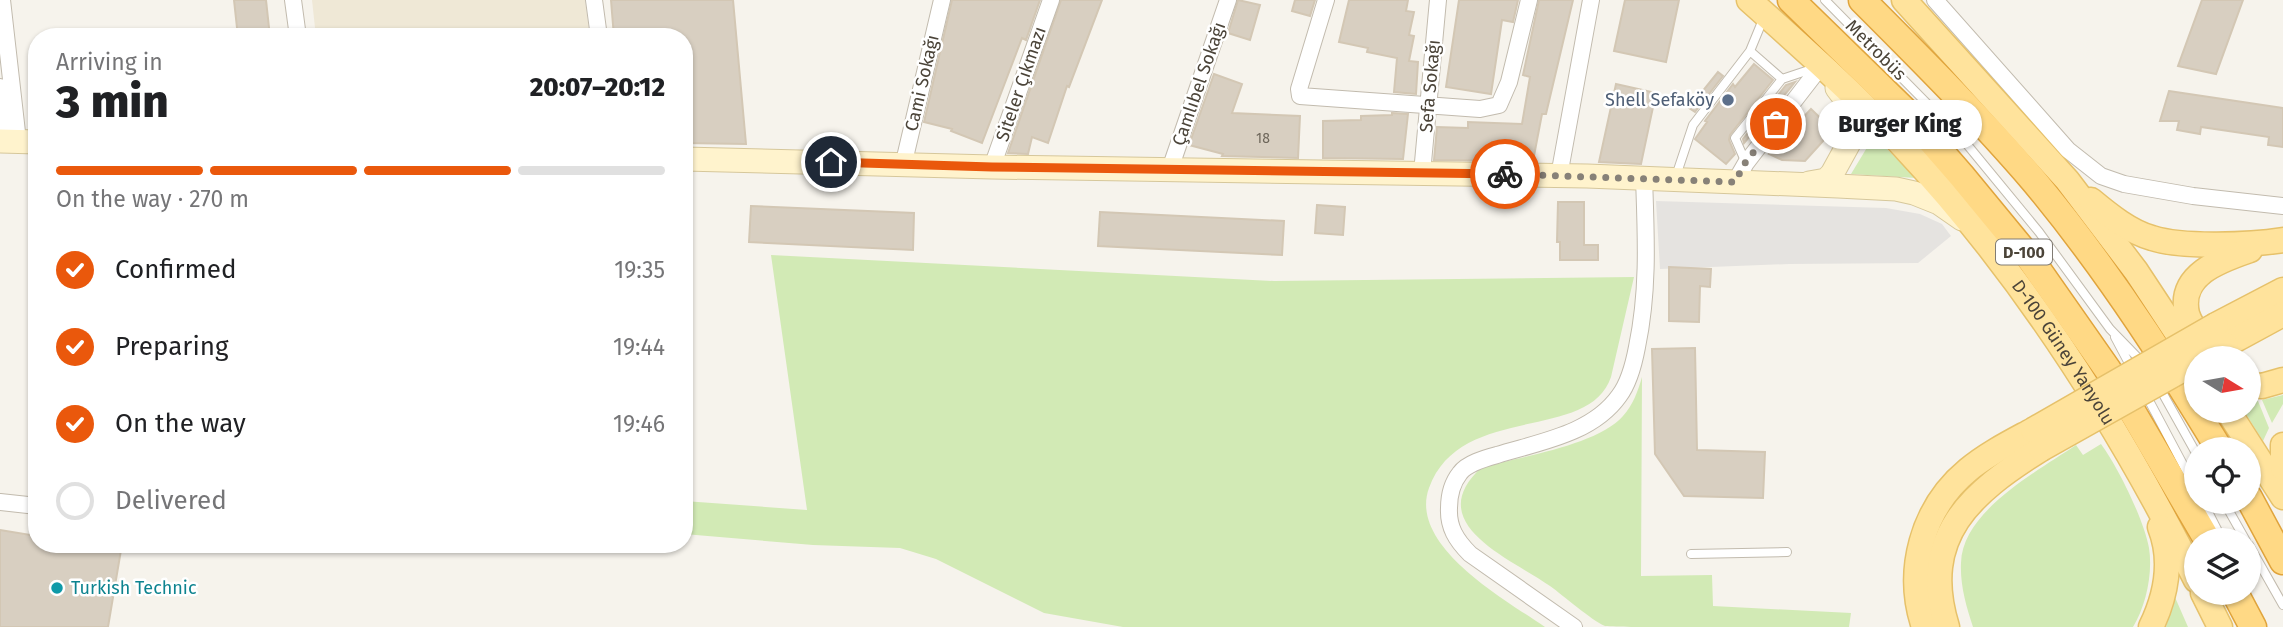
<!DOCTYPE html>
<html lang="en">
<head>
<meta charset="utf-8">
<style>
  :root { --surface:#fff; --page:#f2f2f2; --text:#202124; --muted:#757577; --line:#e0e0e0; --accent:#ea580c }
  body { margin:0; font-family:"Fira Sans",sans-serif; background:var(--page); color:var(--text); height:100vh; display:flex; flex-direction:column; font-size:26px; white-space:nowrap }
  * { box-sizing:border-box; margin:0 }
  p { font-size:23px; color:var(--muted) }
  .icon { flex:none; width:38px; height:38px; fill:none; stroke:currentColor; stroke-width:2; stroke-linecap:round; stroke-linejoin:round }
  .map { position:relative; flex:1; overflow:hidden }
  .drawer { position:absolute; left:28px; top:28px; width:665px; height:525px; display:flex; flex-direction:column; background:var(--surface); border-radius:28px; box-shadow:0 2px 5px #0004 }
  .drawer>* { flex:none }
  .needle { width:46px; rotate:101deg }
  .fabs { position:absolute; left:2184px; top:346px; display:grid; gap:14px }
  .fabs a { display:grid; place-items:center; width:77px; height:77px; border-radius:50%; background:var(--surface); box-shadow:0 2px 5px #0004; font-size:35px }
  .pin { position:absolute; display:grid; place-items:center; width:60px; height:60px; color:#fff; margin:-30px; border:4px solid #fff; border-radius:50%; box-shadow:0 2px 7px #0007 }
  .courier { position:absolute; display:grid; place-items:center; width:70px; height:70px; margin:-35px; border:5px solid #ea580c; border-radius:50%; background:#fff; color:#222; box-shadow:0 2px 9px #0007 }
  .bubble { position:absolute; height:49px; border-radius:24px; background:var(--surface); box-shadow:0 2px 5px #0004; font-size:23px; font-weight:800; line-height:49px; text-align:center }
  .head em { font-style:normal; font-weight:800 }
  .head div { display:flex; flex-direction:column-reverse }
  .head { display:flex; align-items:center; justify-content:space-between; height:119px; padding:0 28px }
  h1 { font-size:46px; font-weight:800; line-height:52px }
  .bar { display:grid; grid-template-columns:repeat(4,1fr); gap:10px 7px; align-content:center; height:84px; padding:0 28px }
  .bar i { height:9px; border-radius:5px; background:var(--line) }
  .bar .selected { background:var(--accent) }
  .bar p { grid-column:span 4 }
  ol { padding:0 28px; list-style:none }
  li { display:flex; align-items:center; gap:21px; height:77px }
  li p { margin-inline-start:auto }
  li .icon { padding:7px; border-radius:50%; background:var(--accent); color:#fff; stroke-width:4 }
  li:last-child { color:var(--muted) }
  li i { width:38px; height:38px; border:4px solid var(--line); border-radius:50% }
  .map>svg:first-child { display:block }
  .education { fill:#efe8d6 }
  .green { fill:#d2eab5 }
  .parking { fill:#e5e3e0 }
  .building { fill:#d8cfc1; stroke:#d3c7b4; stroke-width:2 }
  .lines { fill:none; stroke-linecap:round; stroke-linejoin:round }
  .service-casing { stroke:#c2bbae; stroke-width:10 }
  .minor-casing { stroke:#c2bbae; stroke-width:18 }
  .secondary-casing { stroke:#d6c79b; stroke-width:25 }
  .primary-casing { stroke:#e6c16a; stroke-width:27 }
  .trunk-casing { stroke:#e0a43c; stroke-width:29 }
  .service { stroke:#fff; stroke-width:8 }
  .minor { stroke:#fff; stroke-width:16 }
  .secondary { stroke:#fff3cd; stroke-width:23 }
  .primary { stroke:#ffe39c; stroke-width:24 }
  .trunk { stroke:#ffd985; stroke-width:26 }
  .primary-bridge-casing { stroke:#e6c16a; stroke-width:27; stroke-linecap:butt }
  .primary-bridge { stroke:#ffe39c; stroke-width:24 }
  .done { stroke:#878178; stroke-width:7; stroke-dasharray:0 12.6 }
  .route { stroke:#ea580c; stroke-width:9 }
  .service-dot { fill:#5c6f8a; stroke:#fff; stroke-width:2.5 }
  .culture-dot { fill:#0f9aa8; stroke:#fff; stroke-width:2.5 }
  .labels { text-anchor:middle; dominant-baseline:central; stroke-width:5; stroke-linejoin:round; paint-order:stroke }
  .number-label { font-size:14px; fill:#6e675b }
  .shield { fill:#fff; stroke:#817c74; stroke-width:2 }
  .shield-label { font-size:16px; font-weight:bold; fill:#4b4439 }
  .street-label { font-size:18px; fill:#4b4439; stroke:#fff }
  .service-label { font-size:18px; fill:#4e5e75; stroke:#fff; text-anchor:end }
  .culture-label { font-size:18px; fill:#0d838f; stroke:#fff; text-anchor:start }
</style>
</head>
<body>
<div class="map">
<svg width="2283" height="627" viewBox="0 0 2283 627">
  <rect width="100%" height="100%" fill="#f6f3ec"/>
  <path class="education" d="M312 0H585L590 37H316Z"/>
  <path class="green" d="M1874 136 1916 178 1851 174Z
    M771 255 1274 281 1634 277 1611 377C1589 443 1460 402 1429 488 1408 546 1506 600 1545 627H1123L1044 613 936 559 900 548 813 545 684 534V501L807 510Z
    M1642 377 1641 576 1712 575 1713 606 1851 613 1849 627C1786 627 1722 627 1658 627 1646 627 1616 627 1605 626 1591 620 1564 596 1550 586 1510 558 1420 523 1482 467 1520 457 1598 445 1623 416 1633 405 1638 391 1642 377Z
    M2283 395V404L2272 423 2262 400Z
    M2258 401 2269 428 2263 441 2244 411H2249V402Z
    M2101 444C2118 467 2144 520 2149 548 2153 573 2146 606 2133 627H1973C1966 606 1960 585 1961 563 1962 511 2038 471 2076 445L2083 455Z
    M2174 595 2188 627H2166Z"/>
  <path class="parking" d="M1656 201 1886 208 1920 214 1942 224 1951 236 1918 263 1789 264 1660 269Z"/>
  <path class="building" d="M234 0H266L270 37H238Z
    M611 0H733L746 144 684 143V37H614Z
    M952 0H1040L1026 40 1022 38 982 143 951 131 952 129 924 122Z
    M1061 0H1102L1069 87 1067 86 1048 143 1032 137 1028 154 1008 153Z
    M1238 0 1260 5 1250 40 1228 33Z
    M1295 0H1315L1310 16 1292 11Z
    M1349 0H1408L1406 11 1414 12 1409 35 1414 36 1409 61 1418 62 1416 94 1394 92 1397 58 1367 52 1368 48 1339 42Z
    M1459 0H1518L1513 22 1502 20 1491 94 1446 87Z
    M1539 0H1573L1546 114H1542L1533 161 1434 160 1437 127 1468 128V122L1522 124 1530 77 1523 75Z
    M1625 0H1679L1666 62 1614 51Z
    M2202 0H2243L2216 74 2178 66Z
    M1754 64 1773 80 1730 135 1729 140 1735 154 1726 164 1695 139 1707 122 1705 121 1733 84 1735 87Z
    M1718 72 1723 76 1695 112 1689 108Z
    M1214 74 1242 84 1232 113 1300 116 1298 158 1222 156 1223 154 1189 145Z
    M1795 82 1791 87 1744 143 1743 139 1786 85Z
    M1616 84 1656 93 1641 164 1599 162Z
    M2169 91 2283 108V147L2268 145 2269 137 2201 127 2200 134 2177 130 2179 121H2160Z
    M1811 109 1833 130 1805 161 1782 160 1769 154Z
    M1392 113 1408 114 1403 159 1323 158V121L1361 120V116L1392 115Z
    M1558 202H1584V245H1598V260H1560V242H1557Z
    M1317 205 1345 207 1343 235 1315 233Z
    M751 206 914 213 913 250 749 242Z
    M1100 212 1284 221 1282 255 1098 246Z
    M1669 267 1711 269 1710 287 1700 286 1699 322 1669 321Z
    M1695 348 1697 450 1765 452 1763 498 1684 496 1655 454 1652 349Z
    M0 530 37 536V544H88L121 550 108 627H0Z"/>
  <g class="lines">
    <defs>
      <path id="service" d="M1825 0 1965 142 2039 232 2110 329 2143 363
        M1764 17 1750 51 1782 79 1818 67
        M1746 163 1735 138 1782 79
        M1676 176 1693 125 1750 51
        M2115 337 2132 369
        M2158 385 2196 453
        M2145 393 2196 489
        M2203 502 2223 541
        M2224 502 2246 541
        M2249 545 2283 605
        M1691 554 1787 552"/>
      <path id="minor" d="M2 0 18 141
        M293 0 298 37
        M594 0 599 37
        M1326 0 1299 89 1300 96 1480 109 1499 105 1509 82 1529 0
        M1935 0 2068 150 2101 176 2124 184 2193 196 2283 206
        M0 87 7 141
        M903 166 942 0
        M992 167 1051 0
        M1170 169 1228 0
        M1422 173 1438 0
        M1559 176 1591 0
        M1735 182 1746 163 1821 66
        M0 502 37 506
        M1574 627 1470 554C1456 540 1448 527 1449 508 1449 496 1452 483 1460 473 1467 463 1486 458 1497 455 1539 442 1592 434 1619 396 1629 383 1634 363 1637 347 1649 290 1646 235 1644 178"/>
      <path id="secondary" d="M0 141 37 142
        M684 159 992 167 1587 176 1838 186 1896 189 1914 193 1939 203 1962 219
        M1809 183 1826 180 1832 174 1854 134 1855 112 1837 88"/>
      <g id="primary">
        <path id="s1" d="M1749 0C1802 47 1855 94 1903 146 2023 274 2118 424 2196 580"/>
        <path d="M1904 0 2067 180 2136 271 2196 362"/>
        <path d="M2091 200C2109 215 2130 232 2152 238 2183 248 2250 245 2283 240"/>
        <path d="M2216 325 2283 290"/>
        <path d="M2226 345 2283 314"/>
        <path d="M2210 353C2203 341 2191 327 2187 314 2178 274 2221 260 2250 250"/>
        <path d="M2249 385 2262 386 2283 380"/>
        <path d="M2228 411 2283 497"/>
        <path d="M2283 445V468"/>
        <path d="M2203 593 2220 627"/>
        <path d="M1924 627C1905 571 1922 508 1968 470 1987 454 2011 442 2033 430"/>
        <path d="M1947 627C1919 536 1971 493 2041 449"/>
        <path d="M2151 627C2166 596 2173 560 2160 527"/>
      </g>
      <path id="trunk" d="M1791 0 1906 112 1961 175 2031 260 2108 370 2208 541
        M1862 0C1921 59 1980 118 2034 181 2094 253 2147 331 2196 411
        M2196 411 2220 450
        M2249 498 2283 561
        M2235 593 2253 627"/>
    </defs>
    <use href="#service" class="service-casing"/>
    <use href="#minor" class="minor-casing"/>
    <use href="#secondary" class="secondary-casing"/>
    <use href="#primary" class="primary-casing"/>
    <use href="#trunk" class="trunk-casing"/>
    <use href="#service" class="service"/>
    <use href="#minor" class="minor"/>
    <use href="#secondary" class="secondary"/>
    <use href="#primary" class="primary"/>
    <use href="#trunk" class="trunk"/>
    <defs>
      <path id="primary-bridge" d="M2202 359 2226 345
        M2033 430 2216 325
        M2041 449 2196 362"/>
    </defs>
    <use href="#primary-bridge" class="primary-bridge-casing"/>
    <use href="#primary-bridge" class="primary-bridge"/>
  </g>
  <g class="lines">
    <path class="done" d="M1505 174 1735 182 1745 163 1776 124"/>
    <path class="route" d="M831 162 992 167 1505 174"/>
  </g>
  <circle class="service-dot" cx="1728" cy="100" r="7"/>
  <circle class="culture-dot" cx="57" cy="588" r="7"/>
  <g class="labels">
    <g class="number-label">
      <text x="1263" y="138">18</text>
    </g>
    <rect class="shield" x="1996" y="239.5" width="56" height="25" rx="5"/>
    <g class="shield-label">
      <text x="2024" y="252">D-100</text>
    </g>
    <g class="street-label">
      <text transform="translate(1876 50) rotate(45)">Metrobüs</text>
      <text transform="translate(922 83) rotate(-77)">Cami Sokağı</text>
      <text transform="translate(1021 84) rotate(-71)">Siteler Çıkmazı</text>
      <text transform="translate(1199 84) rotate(-71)">Çamlıbel Sokağı</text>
      <text transform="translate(1430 86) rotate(-85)">Sefa Sokağı</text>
      <text stroke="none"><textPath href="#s1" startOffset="474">D-100 Güney Yanyolu</textPath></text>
    </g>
    <g class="service-label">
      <text x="1714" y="100">Shell Sefaköy</text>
    </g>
    <g class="culture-label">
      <text x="71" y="588">Turkish Technic</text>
    </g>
  </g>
</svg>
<div class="fabs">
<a><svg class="needle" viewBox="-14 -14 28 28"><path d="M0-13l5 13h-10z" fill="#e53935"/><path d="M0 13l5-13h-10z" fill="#757577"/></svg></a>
<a><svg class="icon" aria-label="locate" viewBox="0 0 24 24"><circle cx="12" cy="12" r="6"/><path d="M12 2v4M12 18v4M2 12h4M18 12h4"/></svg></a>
<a><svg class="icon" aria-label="layers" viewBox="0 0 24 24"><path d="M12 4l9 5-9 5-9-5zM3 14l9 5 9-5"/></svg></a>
</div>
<div class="pin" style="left:1776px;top:124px;background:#ea580c"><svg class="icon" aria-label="bag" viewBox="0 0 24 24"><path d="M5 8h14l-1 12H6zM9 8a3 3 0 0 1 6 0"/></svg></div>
<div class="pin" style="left:831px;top:162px;background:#1f2937"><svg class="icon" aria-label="home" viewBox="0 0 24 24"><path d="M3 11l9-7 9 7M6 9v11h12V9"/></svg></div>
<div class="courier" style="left:1505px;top:174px"><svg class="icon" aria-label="bike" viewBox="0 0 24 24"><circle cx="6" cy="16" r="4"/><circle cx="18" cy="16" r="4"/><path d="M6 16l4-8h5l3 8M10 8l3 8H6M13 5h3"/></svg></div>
<div class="bubble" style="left:1818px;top:100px;width:164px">Burger King</div>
<section class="drawer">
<div class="head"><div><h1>3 min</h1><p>Arriving in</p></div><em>20:07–20:12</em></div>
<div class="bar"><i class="selected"></i><i class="selected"></i><i class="selected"></i><i></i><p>On the way · 270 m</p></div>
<ol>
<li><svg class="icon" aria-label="check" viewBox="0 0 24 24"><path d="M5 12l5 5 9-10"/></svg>Confirmed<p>19:35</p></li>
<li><svg class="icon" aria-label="check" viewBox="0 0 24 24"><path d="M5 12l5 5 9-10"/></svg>Preparing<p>19:44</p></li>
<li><svg class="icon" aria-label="check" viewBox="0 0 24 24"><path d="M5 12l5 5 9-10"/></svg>On the way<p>19:46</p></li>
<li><i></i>Delivered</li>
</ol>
</section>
</div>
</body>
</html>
